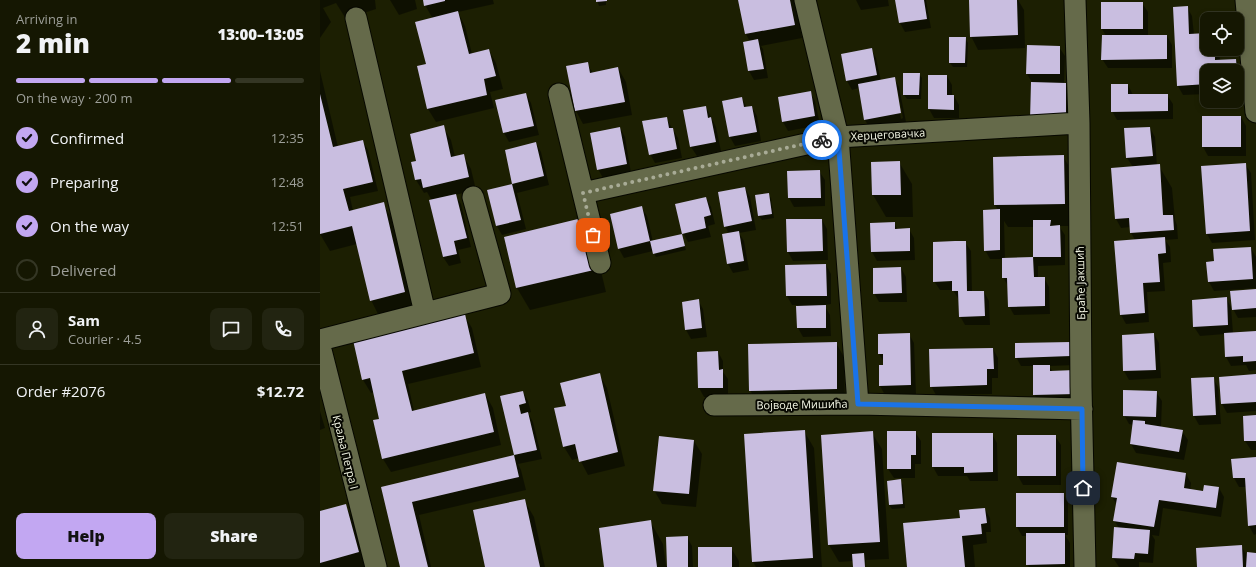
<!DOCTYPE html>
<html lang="en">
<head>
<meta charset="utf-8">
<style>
  :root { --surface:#151702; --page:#222411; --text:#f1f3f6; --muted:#9d9f99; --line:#343624; --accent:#c2a7f2 }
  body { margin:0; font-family:"Open Sans",sans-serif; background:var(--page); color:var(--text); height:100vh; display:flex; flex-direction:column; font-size:15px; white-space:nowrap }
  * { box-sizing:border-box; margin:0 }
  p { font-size:13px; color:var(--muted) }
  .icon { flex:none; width:22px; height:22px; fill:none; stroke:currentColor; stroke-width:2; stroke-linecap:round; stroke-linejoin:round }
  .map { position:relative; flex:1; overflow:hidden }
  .sheet { display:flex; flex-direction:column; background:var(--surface); width:320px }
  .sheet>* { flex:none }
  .tools { position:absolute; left:880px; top:12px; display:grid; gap:8px }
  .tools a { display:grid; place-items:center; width:44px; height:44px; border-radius:8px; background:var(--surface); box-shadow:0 2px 6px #0003,0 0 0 1px var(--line); font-size:20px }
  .pin { position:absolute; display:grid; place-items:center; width:34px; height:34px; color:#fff; margin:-17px; border-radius:8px; box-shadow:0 2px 6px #0006 }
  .courier { position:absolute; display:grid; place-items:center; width:40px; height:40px; margin:-20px; border:3px solid #1a73e8; border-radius:50%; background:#fff; color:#222; box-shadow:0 1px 5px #0007 }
  .summary em { font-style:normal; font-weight:800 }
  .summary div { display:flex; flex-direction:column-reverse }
  .summary { display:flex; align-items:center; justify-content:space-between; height:68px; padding:0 16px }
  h1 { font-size:26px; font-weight:800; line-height:30px }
  .bar { display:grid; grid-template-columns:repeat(4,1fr); gap:6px 4px; align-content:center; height:48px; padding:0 16px }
  .bar i { height:5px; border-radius:3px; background:var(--line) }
  .bar .current { background:var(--accent) }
  .bar p { grid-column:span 4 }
  .line { display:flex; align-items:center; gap:10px; padding:0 16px; border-top:1px solid var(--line) }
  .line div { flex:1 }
  .round { display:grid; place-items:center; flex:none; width:42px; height:42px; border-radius:8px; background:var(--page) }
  ol { padding:0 16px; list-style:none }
  li { display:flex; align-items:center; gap:12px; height:44px }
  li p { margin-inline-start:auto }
  li .icon { padding:4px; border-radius:50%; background:var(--accent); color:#111; stroke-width:4 }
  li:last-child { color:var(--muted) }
  li i { width:22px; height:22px; border:2px solid var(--line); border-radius:50% }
  .primary-button { display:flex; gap:8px; margin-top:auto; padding:8px 16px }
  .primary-button a { flex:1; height:46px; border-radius:8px; background:var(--accent); color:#111; font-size:16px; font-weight:800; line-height:46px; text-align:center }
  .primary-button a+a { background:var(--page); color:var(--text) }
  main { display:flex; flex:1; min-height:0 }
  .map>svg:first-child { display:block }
  .shadow { fill:#0007; fill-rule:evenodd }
  .building { fill:#c9bee0 }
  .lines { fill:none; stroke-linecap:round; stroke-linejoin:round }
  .minor-casing { stroke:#070800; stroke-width:23 }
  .minor { stroke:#656a4a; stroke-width:21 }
  .done { stroke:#a8ab96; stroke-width:4; stroke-dasharray:0 7.2 }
  .route { stroke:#1a73e8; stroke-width:5 }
  .labels { text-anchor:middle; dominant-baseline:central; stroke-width:4; stroke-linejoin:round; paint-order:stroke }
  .street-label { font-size:11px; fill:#f4f7e5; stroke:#070801 }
</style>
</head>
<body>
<main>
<section class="sheet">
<div class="summary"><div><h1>2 min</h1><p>Arriving in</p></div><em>13:00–13:05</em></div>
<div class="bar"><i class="current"></i><i class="current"></i><i class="current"></i><i></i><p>On the way · 200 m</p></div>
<ol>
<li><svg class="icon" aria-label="check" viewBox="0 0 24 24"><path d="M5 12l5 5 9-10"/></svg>Confirmed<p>12:35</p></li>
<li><svg class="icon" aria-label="check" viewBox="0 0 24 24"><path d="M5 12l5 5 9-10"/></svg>Preparing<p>12:48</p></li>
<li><svg class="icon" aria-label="check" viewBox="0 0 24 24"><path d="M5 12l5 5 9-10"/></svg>On the way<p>12:51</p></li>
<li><i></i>Delivered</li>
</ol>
<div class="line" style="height:72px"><a class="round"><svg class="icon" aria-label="person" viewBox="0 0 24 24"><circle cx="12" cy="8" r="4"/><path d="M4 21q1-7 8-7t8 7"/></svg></a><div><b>Sam</b><p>Courier · 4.5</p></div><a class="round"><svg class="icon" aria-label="chat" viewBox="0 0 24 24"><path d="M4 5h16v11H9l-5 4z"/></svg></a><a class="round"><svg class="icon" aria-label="phone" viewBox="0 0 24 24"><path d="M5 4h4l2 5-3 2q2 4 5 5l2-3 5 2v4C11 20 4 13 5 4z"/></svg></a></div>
<div class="line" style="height:52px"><div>Order #2076</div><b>$12.72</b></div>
<div class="primary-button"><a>Help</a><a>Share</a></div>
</section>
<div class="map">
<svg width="936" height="567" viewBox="0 0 936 567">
  <rect width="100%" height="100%" fill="#1c1f02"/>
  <path class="shadow" d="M0 0H55L56 9 26 19 16 3 3 8 11 22 0 38Z
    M70 0H95L97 9 79 15Z
    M104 0H173L174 4 138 12 145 26 152 54 169 50 176 63 183 89 170 92 174 108 116 122 108 109 98 67 107 65 113 19 105 5Z
    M277 0H286V5L279 6Z
    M420 0H475L482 38 441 46 443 49 448 78 434 80 429 71 424 43 430 42 426 34Z
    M536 0H568L569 6 541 10Z
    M576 0H606L611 28 585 32 580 23Z
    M650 0H698L704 10 705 48 658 50 651 36Z
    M822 3 828 12V36H847L852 45V68H788L782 59 786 36 782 29Z
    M867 7 872 16 874 34H887V49H899L900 61 916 60 921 69 922 92H917V71H887V94L863 95 858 86Z
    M645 38 648 43 647 67H633L630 63Z
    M739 47 745 56 744 84 751 93 750 129 713 84 707 74Z
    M551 49 556 58 561 81 574 78 579 87 586 122 550 129 545 120 539 88 532 90 527 81ZM575 87H577L583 118 581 119Z
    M267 64 273 73 298 68 306 82 312 115 263 124 256 111Z
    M0 71 18 147 43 142 48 150 58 191 30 197 33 211 63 204 71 217 92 306 58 314 51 300 37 244 10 251 0 234Z
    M599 74 602 78 601 99H587L584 95Z
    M609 76H627L632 85V96H634L639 105V118H614L609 109Z
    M808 85 813 95H847L853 104V119L797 120 792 111Z
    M490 92 495 101 500 125 468 131 463 122Z
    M206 94 211 103 219 135 189 142 184 133 176 101Z
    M422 98 427 108 432 107 437 116 441 141 415 146 410 137Z
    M386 107 396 127 401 151 377 156 371 147 365 111Z
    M921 117 926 126V156H888L883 147Z
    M346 118 358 138 362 158 335 163 330 154Z
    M123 127 131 140 135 157 143 155 151 169 156 190 135 195 141 204 151 247 138 250 141 263 129 266 123 257 112 201 107 192 104 193 96 180 98 162Z
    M300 128 305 137 311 173 283 178 278 169Z
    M830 128 835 137 837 166H839L852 188 855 220 857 225 858 239 845 240 850 247 851 262 843 263 845 291 827 292 829 322 806 324 801 315 795 242 815 240 811 233V227L801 228 796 219 813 167 807 158Z
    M216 143 221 152 229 185 197 193 206 229 182 235 177 226 168 190 194 184 186 151Z
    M743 156 756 179 757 226H739L745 235V265L718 266V278H724L729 287 730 314 694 315 689 306 688 286 683 277V259H670L665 250 678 210 675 205ZM684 221 688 227H714V258L685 259Z
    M579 162 592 184 593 217H566L553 195Z
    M925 164 931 173 935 240 892 243 887 234Z
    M499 171 505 180V206L474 207 469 198 468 172Z
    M425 188 430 197 436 230 419 233 424 241 429 270 413 273 408 264 409 234 405 226Z
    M448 194 451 198 454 218 442 220 439 216 436 196Z
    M386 198 391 207 395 224 388 226 391 237 368 242 363 233Z
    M321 207 327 216 333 242 361 235 366 250 336 257 333 251 304 258 299 249 291 215Z
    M502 220 507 229 508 260 473 261 468 252Z
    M574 223 578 230 589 229 594 238 595 260 557 261 552 252Z
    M185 238 274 242 286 292 210 310 197 288Z
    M645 242 651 251 652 292H664L669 301 670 325H645L640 316 639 300 633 290H620L614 281Z
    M931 248 936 257V288L894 291 889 282 887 263 895 262Z
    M506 265 511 274V304L504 305 510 315 511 336 483 337 478 328 477 305H472L467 296 466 266Z
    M581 268 586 277 587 302H559L554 293Z
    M936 290V317L918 318 913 309Z
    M906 298 911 307 913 333 936 332V370L929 371 926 365 911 366 906 357 905 334 880 336 874 327 873 301Z
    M378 300 383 309 387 337 371 339 366 330Z
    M144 315 152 328 161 367 88 384 94 411 165 394 173 408 181 445 71 472 63 459 61 419 54 392 51 393 43 380 34 341Z
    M589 334 594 343 596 394 565 395 560 386 564 362 559 354Z
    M834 334 839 343 841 378 809 380 804 371 803 336Z
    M516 343 524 357 525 402 438 404 430 390Z
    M750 343 756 365 729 366 733 372 760 402 720 403 714 394V366H701L696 357Z
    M673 349 678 358V378H672V394L616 395 611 386Z
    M398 352 403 361V372L408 379V397H384L379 388 378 353Z
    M279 374 287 388 305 466 268 475 259 458 252 460 244 447 247 406Z
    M936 375V411L907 413 902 404Z
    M893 378 898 387 901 424 879 425 874 416 872 379Z
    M203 392 208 401 211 412 208 413 213 422 222 459 198 464 201 470 206 490 99 515 111 567H81L62 488 195 456 181 397Z
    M836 392 842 401 841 427 862 431 868 440 864 460 816 453 811 444 814 425 809 424 804 415Z
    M0 411 5 428 0 430Z
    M936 416V450H931L925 441 924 417Z
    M484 431 494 448 502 567H436L433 562 425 435Z
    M568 432H595L601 441V464H595V478H574L568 469Z
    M552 433 562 449 569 559 546 560V567L545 560H543L544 567H534L533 561 519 562 509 545 502 436Z
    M672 434 677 443 678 481H650L647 476H618L613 467Z
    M735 436 741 445V485H703L698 476Z
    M374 441 382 454 376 507 342 504 334 490Z
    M936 458V534L934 535 929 526 927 487H919L914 478 913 460Z
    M866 474 871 483 870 490 884 492 899 488 904 497 901 517 843 508 839 536 832 535 835 540 833 563 819 562V567H799L793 558 799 528 794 520 797 505 792 497Z
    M580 481 583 485 585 508 572 509 569 505 568 482Z
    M743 494 748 503V535H745L750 543V567H709L707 564V536H702L697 527Z
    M204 500 214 517 225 567H166Z
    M25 505 38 527 49 567H0V512Z
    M665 509 670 518 671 532H666L667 543 653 545 655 567H588L640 519Z
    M330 521 343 544 346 566H348L367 537 372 546 373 567H285Z
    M921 546 928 557 936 554V567H878Z
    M411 548 419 561V567H379Z"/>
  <path class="building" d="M103 0H125V1L104 6Z
    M276 0H287V1L276 2Z
    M418 0H470L475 25 425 34Z
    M575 0H604L607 19 579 23Z
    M649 0H697L698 35 650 37Z
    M781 2H823V29H781Z
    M868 6 869 34 887 33V49H895V60L916 59 917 71H887V84L857 86 853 7Z
    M138 11 149 54 169 49 176 76 164 79 167 95 107 109 97 66 106 64 95 22Z
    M782 35H847V59L781 60Z
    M629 37H646L645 63H629Z
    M438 39 444 69 428 71 423 42Z
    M707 45 740 46V74H706Z
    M552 48 557 75 526 81 521 54Z
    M268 62 270 73 298 67 305 102 255 111 246 66Z
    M583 73H600L599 95H583Z
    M608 75H627V95H634V110L608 109Z
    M575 77 581 113 544 120 538 84Z
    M711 82 746 83V120H710Z
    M791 84H808V94H848V111L791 112Z
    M491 91 495 116 462 122 458 97Z
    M206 93 214 126 183 133 175 100Z
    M0 94 13 147 43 140 53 182 23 189 29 211 64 202 85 292 50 301 32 226 0 234Z
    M422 97 424 107 432 106 437 132 409 137 402 101Z
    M386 106 388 118 391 117 396 142 370 147 363 110Z
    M882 116H921V147H882Z
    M347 117 349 128H353L357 149 329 155 322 121Z
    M124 125 131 157 144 154 149 177 103 188 101 179 95 180 91 162 96 161 90 134Z
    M300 127 307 164 277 170 270 133Z
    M830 127 833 156 806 158 804 128Z
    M216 142 224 176 192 184 185 150Z
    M744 155 745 204 674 205 673 157Z
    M580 161 581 195H552L551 162Z
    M926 163 930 231 886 234 881 166Z
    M840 164 843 215H853L854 230 810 233 809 218 795 219 791 168Z
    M500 170 501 198H468L467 171Z
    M192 184 201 220 176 226 167 190Z
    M425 187 432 221 404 227 398 192Z
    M449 193 452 214 438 216 435 195Z
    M136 194 147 238 134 241 137 254 123 257 109 200Z
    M386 197 391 215 384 217 386 228 362 234 355 204Z
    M322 206 330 241 298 249 290 214Z
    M680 209V250L664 251 663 210Z
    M262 218 274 270 196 288 184 237Z
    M466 219H502L503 251 467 252Z
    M713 220H731L730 226 740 225 741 257H713Z
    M575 222V229L590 228V251L551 252 550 223Z
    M419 231 424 261 407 264 402 234Z
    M362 234 365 246 333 254 330 241Z
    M845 237 846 253 838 254 840 282 823 283 825 313 800 315 794 241Z
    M635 241H646L647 291H664L665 316 639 317 638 291H632V281L613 282V242Z
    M931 247 933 279 888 282 886 262 894 261 893 249Z
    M713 257 714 277H725V306L688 307 687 278H682V258Z
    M506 264 507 296H466L465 265Z
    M581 267 582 293 553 294V268Z
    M936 289V308L912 310 910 291Z
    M907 297 908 325 873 327 872 300Z
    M379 299 382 328 365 330 362 302Z
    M506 305V328H477L476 306Z
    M145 314 154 353 82 371 92 411 165 393 174 432 62 459 53 420 59 419 50 378 42 380 33 340Z
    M936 331V361L923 362V356L905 357 904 333Z
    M590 333 591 385 559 386V365H563V354H558V334Z
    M834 333 836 370 803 371 802 335Z
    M517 342V389L429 391 428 344Z
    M751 342V356L695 358V343Z
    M673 348 674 369H667V385L610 387 609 349Z
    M398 351 399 370 403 369V388H378L377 352Z
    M713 365H730V371L755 370 756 394 713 395Z
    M280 373 298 452 259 462 255 444 243 447 234 408 246 406 240 383Z
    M936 374V402L901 404 899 377Z
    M894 377 896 415 873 416 871 378Z
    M803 390 837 391 836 417 803 416Z
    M203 391 206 403 199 405 201 414 208 412 217 450 194 455 180 396Z
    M936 415V441H924L923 416Z
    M813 420 825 421V424L863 430 859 452 810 444Z
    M485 430 493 558 432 562 424 434Z
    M553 431 560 542 508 545 501 435Z
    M567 431H596V455H591V469H567Z
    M612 433H673V472L644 473V467H612Z
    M697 435H736V476H697Z
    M339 436 374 440 369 494 333 491Z
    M194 455 199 477 92 502 108 567H80L61 487Z
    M936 457V525L928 526 925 478H913L911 459Z
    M797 462 866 473 864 488 883 491 884 485 899 487 896 508 839 500 834 527 793 521 797 498 791 497Z
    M581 479 583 504 569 505 567 481Z
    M696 493H744V527H696Z
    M205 499 220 567H165L153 510Z
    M26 504 39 552 0 563V511Z
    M665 508 667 523 661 524 662 534 642 536 645 567H587L583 523 640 518 639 510Z
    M331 520 337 567H284L279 528Z
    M794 527 830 530 828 554 815 553 814 559 792 558Z
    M706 533H745V564L706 565Z
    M368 536V567H347L346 537Z
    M922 545 923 567H877L876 548Z
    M378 547H412V567H378Z
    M927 552 936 553V567H926Z
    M544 553 545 567H533L532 554Z"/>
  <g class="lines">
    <defs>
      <path id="minor" d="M485 0 518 137 538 404
        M755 0 759 123 761 387 765 567
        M926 0 936 112
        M36 18 105 313
        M239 94 280 263
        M263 193 518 137 759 123
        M0 340 180 294 153 197
        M0 346 56 567
        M394 405 538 404 762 409"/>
    </defs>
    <use href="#minor" class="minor-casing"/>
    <use href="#minor" class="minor"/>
  </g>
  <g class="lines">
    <path class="done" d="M273 235 263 193 502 140"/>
    <path class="route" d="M502 140 518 137 538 404 762 409 763 488"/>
  </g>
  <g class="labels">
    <g class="street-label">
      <text transform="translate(568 134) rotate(-3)">Херцеговачка</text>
      <text transform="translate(760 283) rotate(-91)">Браће Јакшић</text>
      <text transform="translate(482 404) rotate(-1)">Војводе Мишића</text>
      <text transform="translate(26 452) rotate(76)">Краља Петра I</text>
    </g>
  </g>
</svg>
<div class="tools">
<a><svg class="icon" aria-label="locate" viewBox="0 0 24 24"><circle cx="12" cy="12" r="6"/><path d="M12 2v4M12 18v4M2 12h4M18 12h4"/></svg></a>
<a><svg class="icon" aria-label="layers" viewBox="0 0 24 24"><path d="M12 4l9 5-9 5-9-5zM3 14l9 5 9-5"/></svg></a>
</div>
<div class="pin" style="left:273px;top:235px;background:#ea580c"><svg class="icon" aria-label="bag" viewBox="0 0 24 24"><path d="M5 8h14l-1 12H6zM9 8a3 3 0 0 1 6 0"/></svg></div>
<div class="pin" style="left:763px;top:488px;background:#1f2937"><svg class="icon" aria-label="home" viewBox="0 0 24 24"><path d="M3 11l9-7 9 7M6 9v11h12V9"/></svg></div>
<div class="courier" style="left:502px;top:140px"><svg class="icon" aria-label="bike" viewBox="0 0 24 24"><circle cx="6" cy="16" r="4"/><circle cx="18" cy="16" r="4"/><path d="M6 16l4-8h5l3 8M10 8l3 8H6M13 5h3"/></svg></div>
</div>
</main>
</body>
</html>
